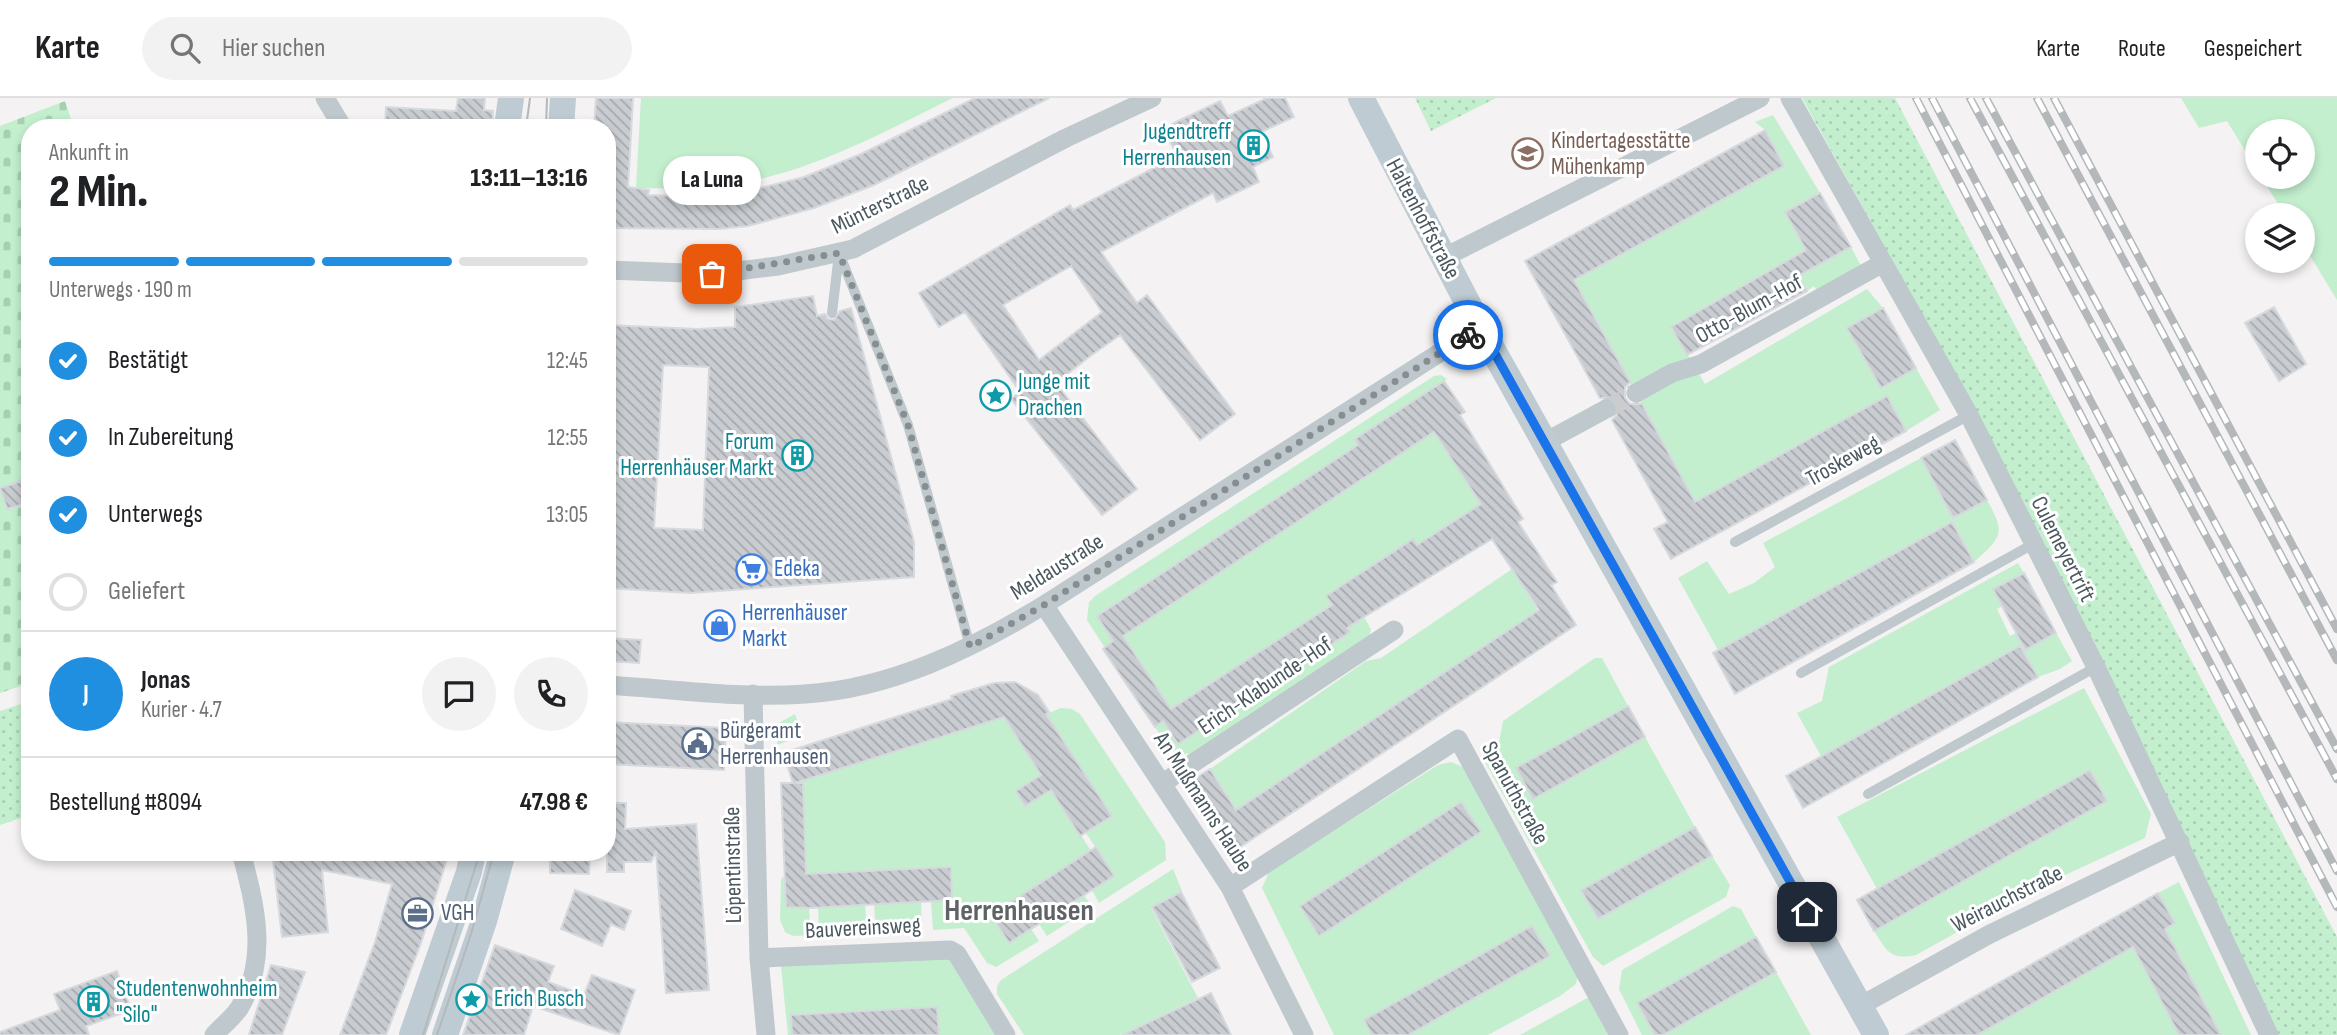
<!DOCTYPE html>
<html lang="de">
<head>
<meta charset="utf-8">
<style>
  :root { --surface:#fff; --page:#f2f2f2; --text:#202124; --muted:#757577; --line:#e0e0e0; --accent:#208fdf }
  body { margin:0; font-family:"Sofia Sans Condensed",sans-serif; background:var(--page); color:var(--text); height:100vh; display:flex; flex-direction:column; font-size:26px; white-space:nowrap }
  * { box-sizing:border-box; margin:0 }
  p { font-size:23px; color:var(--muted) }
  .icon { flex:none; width:38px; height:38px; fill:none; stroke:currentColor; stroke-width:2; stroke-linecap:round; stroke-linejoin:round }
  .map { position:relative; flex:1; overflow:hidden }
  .drawer { position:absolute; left:21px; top:21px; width:595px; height:742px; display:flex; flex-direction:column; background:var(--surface); border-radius:28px; box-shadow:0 4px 10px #0003 }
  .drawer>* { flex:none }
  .tools { position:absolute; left:2245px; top:21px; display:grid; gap:14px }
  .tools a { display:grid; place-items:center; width:70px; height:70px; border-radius:50%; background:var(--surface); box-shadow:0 4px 10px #0003; font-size:35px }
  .pin { position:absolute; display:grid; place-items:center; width:60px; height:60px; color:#fff; margin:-30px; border-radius:14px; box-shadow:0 4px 10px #0006 }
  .courier { position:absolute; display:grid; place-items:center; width:70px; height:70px; margin:-35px; border:5px solid #1a73e8; border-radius:50%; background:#fff; color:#222; box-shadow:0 2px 9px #0007 }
  .bubble { position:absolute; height:49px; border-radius:24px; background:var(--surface); box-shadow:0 4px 10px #0003; font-size:23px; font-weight:800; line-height:49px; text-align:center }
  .summary em { font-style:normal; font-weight:800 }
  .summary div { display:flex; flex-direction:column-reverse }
  .summary { display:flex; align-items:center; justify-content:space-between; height:119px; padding:0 28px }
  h1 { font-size:46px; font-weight:800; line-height:52px }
  .bar { display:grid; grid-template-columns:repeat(4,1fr); gap:10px 7px; align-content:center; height:84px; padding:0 28px }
  .bar i { height:9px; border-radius:5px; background:var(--line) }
  .bar .selected { background:var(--accent) }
  .bar p { grid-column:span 4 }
  .line { display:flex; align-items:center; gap:18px; padding:0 28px; border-top:2px solid var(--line) }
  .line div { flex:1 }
  .round { display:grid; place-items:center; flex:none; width:74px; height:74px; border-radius:37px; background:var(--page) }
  ol { padding:0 28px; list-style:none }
  li { display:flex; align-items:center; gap:21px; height:77px }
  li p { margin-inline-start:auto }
  li .icon { padding:7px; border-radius:50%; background:var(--accent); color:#fff; stroke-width:4 }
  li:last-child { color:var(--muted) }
  li i { width:38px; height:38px; border:4px solid var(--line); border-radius:50% }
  header { display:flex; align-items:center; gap:42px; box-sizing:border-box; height:98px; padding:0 35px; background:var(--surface); border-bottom:2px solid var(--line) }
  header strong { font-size:33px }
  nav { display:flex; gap:38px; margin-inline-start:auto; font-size:24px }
  .search { width:490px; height:63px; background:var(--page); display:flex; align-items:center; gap:18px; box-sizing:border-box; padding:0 24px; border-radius:38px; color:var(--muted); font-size:26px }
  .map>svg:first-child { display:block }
  .grass { fill:#c3efce }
  .cemetery { fill:url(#cemetery-stones) }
  .park { fill:url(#park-dots) }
  .building { fill:url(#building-back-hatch); stroke:#d6d9dd; stroke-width:2; fill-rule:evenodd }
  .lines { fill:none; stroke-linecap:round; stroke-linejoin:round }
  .street-tunnel { stroke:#cacccd; stroke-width:19; stroke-dasharray:19 10; stroke-linecap:butt }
  .lane { stroke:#bec8cd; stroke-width:10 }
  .street { stroke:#bec8cd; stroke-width:19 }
  .secondary { stroke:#becbd2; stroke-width:26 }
  .tram { stroke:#b4b8bb; stroke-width:2 }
  .rail-casing { stroke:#b4b8bb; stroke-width:8 }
  .rail { stroke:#fff; stroke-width:5; stroke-dasharray:16; stroke-linecap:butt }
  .done { stroke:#868e92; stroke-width:7; stroke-dasharray:0 12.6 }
  .route { stroke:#1a73e8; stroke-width:9 }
  .labels { text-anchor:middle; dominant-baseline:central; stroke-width:6; stroke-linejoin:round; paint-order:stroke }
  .culture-label { font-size:23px; fill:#0d838f; stroke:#fff; text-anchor:start }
  .education-label { font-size:23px; fill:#785e54; stroke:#fff; text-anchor:start }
  .street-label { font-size:23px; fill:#4a585f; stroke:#fff }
  .shop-label { font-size:23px; fill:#366cbe; stroke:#fff; text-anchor:start }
  .service-label { font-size:23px; fill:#4e5e75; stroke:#fff; text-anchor:start }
  .district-label { font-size:30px; font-weight:bold; fill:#5e6366; stroke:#fff }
</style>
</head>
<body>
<header>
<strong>Karte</strong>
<div class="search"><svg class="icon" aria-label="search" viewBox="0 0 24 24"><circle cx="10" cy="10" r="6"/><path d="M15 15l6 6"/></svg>Hier suchen</div>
<nav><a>Karte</a><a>Route</a><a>Gespeichert</a></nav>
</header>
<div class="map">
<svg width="2337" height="937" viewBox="0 0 2337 937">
  <defs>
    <pattern id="cemetery-stones" width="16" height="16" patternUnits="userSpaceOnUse" patternTransform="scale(1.75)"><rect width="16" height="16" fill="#c3efce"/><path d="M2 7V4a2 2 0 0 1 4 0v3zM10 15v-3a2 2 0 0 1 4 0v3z" fill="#a9cfb3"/></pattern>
    <pattern id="park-dots" width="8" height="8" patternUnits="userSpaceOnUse" patternTransform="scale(1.75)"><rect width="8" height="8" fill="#c3efce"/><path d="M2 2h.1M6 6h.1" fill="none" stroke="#a9cfb3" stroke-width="1.8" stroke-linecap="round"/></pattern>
    <pattern id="building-back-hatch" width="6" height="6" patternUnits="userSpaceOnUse" patternTransform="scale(1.75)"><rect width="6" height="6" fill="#c9cdd1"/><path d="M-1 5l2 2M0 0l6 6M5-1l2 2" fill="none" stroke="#a5a9ad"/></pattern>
  </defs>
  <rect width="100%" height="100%" fill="#f4f2f2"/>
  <path class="grass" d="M641 0H953C878 37 797 82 711 89 686 91 661 90 636 90Z
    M2181 0H2337V202L2303 146V117H2285L2261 79H2303V33H2258L2257 72 2227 23 2199 30Z
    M1773 17 1820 95 1785 114 1816 168 1851 149 1861 168 1817 193 1814 188 1807 193 1789 162 1671 228 1705 286 1867 191 1883 210 1847 230 1881 290 1916 270 1940 312 1906 333 1887 299 1695 404 1574 183 1783 68 1765 32 1755 24Z
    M1441 277 1447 281 1355 341 1358 347 1097 517 1114 544 1105 550 1087 522 1089 504 1095 498 1434 278Z
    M1443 328 1487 402 1417 447 1413 441 1326 498 1332 507 1171 611 1123 538Z
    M1921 360 1953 420 1987 402C2006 436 2002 439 1974 464L1951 424 1718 552 1678 480 1707 463 1729 496 1754 485 1775 469 1763 445Z
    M2018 465 2024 475 1994 491 2003 508 1997 511 2010 538 2016 535 2025 551 2056 535 2072 563 2060 571 2038 579 2020 548 1821 658 1797 615 1822 603 1829 569Z
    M1512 471 1538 513 1236 712 1210 671 1366 563 1381 560Z
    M1364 519 1371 531 1369 540 1193 660 1187 655 1175 658 1155 629 1163 623 1178 646 1350 534 1347 530Z
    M1595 560H1602L1628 608 1517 670 1533 701 1645 639 1695 729 1582 792 1597 821 1712 758 1730 787 1726 799 1603 868 1593 859 1485 664 1497 655 1503 623Z
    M2084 590 2151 716 2145 740 2035 791 1916 857C1891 863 1887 853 1874 833L2107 703 2089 672 1877 791 1837 719Z
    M1061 610 1072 611 1080 616 1165 744 1166 762 1099 805 1092 792 1114 777 1086 735 1112 718 1046 616Z
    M795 616 802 638 777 647 779 625Z
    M997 620 1007 621 1091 753 991 817 1009 845 1031 831 1039 843 996 869 987 865 964 830 933 832 931 803 952 801 950 769 800 776 806 770 803 683Z
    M1451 664 1463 669 1578 876 1576 886 1560 898 1488 937H1334L1262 790 1269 774 1438 667Z
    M1173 771 1182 793 1151 810 1198 900 1120 937H1024L997 896V888L1001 882Z
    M784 778 786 809 809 810 811 837 793 838 785 834 780 822 781 781Z
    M2179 784 2251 937H1977L2175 826 2158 795Z
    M1084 797 1092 809 1047 838 1039 826Z
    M921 803 922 832 876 834 874 805Z
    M865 806 867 835 819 837 818 808Z
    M1733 808 1741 811 1756 839 1637 905 1655 937H1642L1619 891 1622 872Z
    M941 850 1006 937H939L937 909 792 916V937H788L780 859Z
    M1776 874 1811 937H1663Z
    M1589 899 1608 937H1520Z"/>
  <path class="cemetery" d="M65 3 74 30H30V585L0 595V28Z"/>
  <path class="park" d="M1415 0H1496L1431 33Z
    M1802 0H1895L2337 839V937H2269L1892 162Z
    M30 603V717L0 727V613Z"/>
  <path class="building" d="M458 0H485L484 12 493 13 492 30H385L386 9 456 13Z
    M596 0H633L628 89 649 92 648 97 676 98 744 94 804 79 861 56 975 0H1049L874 87 814 110 748 128 719 131 607 130V30H594Z
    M1267 0H1285L1294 19 1261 34 1273 59 1253 69 1259 84 1217 104 1213 95 1101 154 1137 205 1147 197 1235 316 1200 342 1120 237 1089 259 1056 285 1137 391 1102 417 1011 301 1020 294 965 214 939 229 919 195 1070 107 1073 112 1177 58 1164 31 1178 23 1220 3 1228 18ZM1071 168 1102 214 1039 262 1003 207Z
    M1765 32 1784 68 1574 182 1630 284 1625 289V300L1630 306H1642L1695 404 1887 298 1906 333 1671 461 1654 431 1668 424 1612 322 1617 317V306L1612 300H1600L1525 163Z
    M1820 95 1851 149 1798 178 1807 193 1687 257 1671 229 1806 152 1785 114Z
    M813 198 817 218 825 216 828 221 834 222 840 213 851 210 914 444V479L690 495 607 490V227L698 231 735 229V209ZM663 267 709 269 703 432 654 430Z
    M2274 209 2306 266 2279 283 2245 225Z
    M1883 210 1916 270 1881 290 1847 230Z
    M1444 283 1465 314 1460 317 1523 421 1518 424 1557 484 1551 487 1576 527 1237 751 1192 682 1210 671 1236 712 1539 512 1492 441 1364 519 1347 530 1350 534 1178 646 1163 623 1155 629 1103 551 1113 543 1097 518 1358 347 1355 341ZM1434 334 1481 406 1417 447 1413 441 1326 498 1332 507 1171 611 1123 538Z
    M1955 342 1987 402 1953 420 1921 360Z
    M30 380V404L7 411 0 390Z
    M1952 424 1974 464 1735 596 1713 555Z
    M2024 475 2056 535 2025 552 1993 491Z
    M607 540 641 542 639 565 607 563Z
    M2020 548 2038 579 1803 710 1786 678Z
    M1015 584 1038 597 1049 614 1046 616 1112 718 1080 738 1051 692 1025 708 1016 693 1041 677 1004 619 795 685H803L806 776 951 769 952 802 809 810 786 809 781 685H793L783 655 952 601 951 598 994 585Z
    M1628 608 1645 639 1533 701 1516 670Z
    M607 624 726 630 724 672 607 666Z
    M2090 672 2107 703 1874 833 1857 802Z
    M1461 704 1481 734 1319 838 1300 808Z
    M607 705H626L625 731 696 726 709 892 666 895 656 753 651 764H624V774H607Z
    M1695 729 1712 758 1598 821 1581 792Z
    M1096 749 1114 778 1009 845 991 817Z
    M272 754H331L363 761 364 754H449L421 845 386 937H340L375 844 392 786 322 772 328 834 282 839Z
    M550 754H590L589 776 550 775Z
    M575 792 631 813 624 832 611 826 602 848 561 831Z
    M1181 794 1220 870 1192 884 1152 809Z
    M2158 795 2175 825 2165 831 2221 937H2179L2133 849 1977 937H1906Z
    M1532 828 1550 858 1408 937H1372L1364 922Z
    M1756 839 1776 874 1663 937H1655L1637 905Z
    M495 847 554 868 548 884 584 897 592 877 635 892 619 937 533 908 524 937H463Z
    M271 867 305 874 282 937H249Z
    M117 873 131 912 86 928 89 937H0V934L60 912 54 896Z
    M1211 895 1231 937H1122Z
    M937 909 939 937H792L791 917Z"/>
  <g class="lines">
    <path class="street-tunnel" d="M1606 311 1636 295"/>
    <path class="lane" d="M839 155 908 327 970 548
      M832 215 839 156
      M1735 444 1969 317
      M1801 575 2033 446
      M1868 696 2096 569"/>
    <path class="street" d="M325 0 343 30
      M1790 0 1969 317 2096 569 2269 937
      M1443 160 1760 0
      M607 172 712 176 778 168 853 151 1066 40 1152 0
      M1636 295 1672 275 1701 266 1883 165
      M1545 344 1606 311
      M1044 507 1230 789 1304 937
      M607 587C672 591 740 601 805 596 890 591 972 551 1044 507L1480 229
      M753 596 759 860 766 937
      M1163 685 1394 532
      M1230 789 1458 641 1619 937
      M759 860 950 852 957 856 1006 937
      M1860 908 1990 836 2180 744
      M214 937C222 928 234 919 240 909 269 860 255 806 241 754"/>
    <path class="secondary" d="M1361 0 1480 229 1876 937
      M507 30 511 0
      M561 30 563 0
      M412 937 469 774 473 754
      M445 937 484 823 503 754"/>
    <path class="tram" d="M526 30 530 0
      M546 30 547 0
      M423 937 480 754
      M437 937 471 836 494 754"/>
    <defs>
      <path id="rail" d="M1916 0 2337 809
        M1932 0 2337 773
        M1970 0 2337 681
        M1986 0 2337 651
        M2037 0 2337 562
        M2054 0 2337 531"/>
    </defs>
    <use href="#rail" class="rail-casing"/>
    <use href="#rail" class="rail"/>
  </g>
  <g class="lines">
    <path class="done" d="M712 176 839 155 908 327 970 549 1044 507 1468 237"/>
    <path class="route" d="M1468 237 1480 229 1807 814"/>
  </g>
  <defs>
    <symbol id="building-ring" viewBox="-11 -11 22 22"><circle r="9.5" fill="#fff" stroke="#0f9aa8" stroke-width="1.5"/><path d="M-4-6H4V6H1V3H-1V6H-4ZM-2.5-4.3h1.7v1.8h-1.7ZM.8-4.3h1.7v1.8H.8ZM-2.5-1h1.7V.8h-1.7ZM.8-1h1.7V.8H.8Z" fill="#0f9aa8"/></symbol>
    <symbol id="school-ring" viewBox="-11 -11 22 22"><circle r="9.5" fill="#fff" stroke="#8d6e63" stroke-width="1.5"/><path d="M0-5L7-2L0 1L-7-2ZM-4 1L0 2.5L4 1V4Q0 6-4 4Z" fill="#8d6e63"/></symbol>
    <symbol id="sight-ring" viewBox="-11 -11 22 22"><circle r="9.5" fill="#fff" stroke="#0f9aa8" stroke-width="1.5"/><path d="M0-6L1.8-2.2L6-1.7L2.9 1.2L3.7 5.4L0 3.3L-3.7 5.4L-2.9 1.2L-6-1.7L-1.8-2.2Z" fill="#0f9aa8"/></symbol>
    <symbol id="supermarket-ring" viewBox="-11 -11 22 22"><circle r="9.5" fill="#fff" stroke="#3f7fe0" stroke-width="1.5"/><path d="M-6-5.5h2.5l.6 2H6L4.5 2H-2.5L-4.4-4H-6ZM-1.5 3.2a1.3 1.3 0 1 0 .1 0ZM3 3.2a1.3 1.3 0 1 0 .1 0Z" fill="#3f7fe0"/></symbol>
    <symbol id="shop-ring" viewBox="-11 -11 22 22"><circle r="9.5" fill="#fff" stroke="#3f7fe0" stroke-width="1.5"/><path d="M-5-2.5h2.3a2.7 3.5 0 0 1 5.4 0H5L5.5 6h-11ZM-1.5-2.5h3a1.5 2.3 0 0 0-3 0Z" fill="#3f7fe0"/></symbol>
    <symbol id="civic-ring" viewBox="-11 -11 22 22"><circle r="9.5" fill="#fff" stroke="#5c6f8a" stroke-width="1.5"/><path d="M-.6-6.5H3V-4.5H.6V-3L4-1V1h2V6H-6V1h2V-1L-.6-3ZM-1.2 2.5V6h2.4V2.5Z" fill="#5c6f8a"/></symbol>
    <symbol id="office-ring" viewBox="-11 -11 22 22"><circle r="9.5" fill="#fff" stroke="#5c6f8a" stroke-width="1.5"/><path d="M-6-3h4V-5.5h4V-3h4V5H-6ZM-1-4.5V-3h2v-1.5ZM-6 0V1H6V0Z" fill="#5c6f8a"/></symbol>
  </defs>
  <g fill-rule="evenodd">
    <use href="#building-ring" x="1236" y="30" width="35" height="35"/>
    <use href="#school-ring" x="1510" y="38" width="35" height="35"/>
    <use href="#sight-ring" x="978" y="280" width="35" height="35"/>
    <use href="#building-ring" x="780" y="340" width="35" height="35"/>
    <use href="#supermarket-ring" x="734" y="454" width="35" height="35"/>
    <use href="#shop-ring" x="702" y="510" width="35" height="35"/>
    <use href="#civic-ring" x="680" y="628" width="35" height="35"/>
    <use href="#office-ring" x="400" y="798" width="35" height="35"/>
    <use href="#sight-ring" x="454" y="884" width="35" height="35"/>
    <use href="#building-ring" x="76" y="886" width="35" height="35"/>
  </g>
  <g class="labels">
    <g class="culture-label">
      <text x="1231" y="34" text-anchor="end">Jugendtreff<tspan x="1231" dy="26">Herrenhausen</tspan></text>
      <text x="1018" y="284">Junge mit<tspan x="1018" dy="26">Drachen</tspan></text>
      <text x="774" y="344" text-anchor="end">Forum<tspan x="774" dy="26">Herrenhäuser Markt</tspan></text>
      <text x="116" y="891">Studentenwohnheim<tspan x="116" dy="26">"Silo"</tspan></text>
      <text x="494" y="901">Erich Busch</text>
    </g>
    <g class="education-label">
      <text x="1551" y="43">Kindertagesstätte<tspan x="1551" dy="26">Mühenkamp</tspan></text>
    </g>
    <g class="street-label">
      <text transform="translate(880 107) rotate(-26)">Münterstraße</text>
      <text transform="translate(1423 121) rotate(62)">Haltenhoffstraße</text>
      <text transform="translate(1749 211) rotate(-29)">Otto-Blum-Hof</text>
      <text transform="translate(1843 363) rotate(-29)">Troskeweg</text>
      <text transform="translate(2063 451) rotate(63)">Culemeyertrift</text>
      <text transform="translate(1057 469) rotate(-32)">Meldaustraße</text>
      <text transform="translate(1265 588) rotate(-34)">Erich-Klabunde-Hof</text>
      <text transform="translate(1515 695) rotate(61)">Spanuthstraße</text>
      <text transform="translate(1203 704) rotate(57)">An Mußmanns Haube</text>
      <text transform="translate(733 767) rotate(-91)">Löpentinstraße</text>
      <text transform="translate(2007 801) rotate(-27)">Weirauchstraße</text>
      <text transform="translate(863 830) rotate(-3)">Bauvereinsweg</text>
    </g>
    <g class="shop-label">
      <text x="774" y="471">Edeka</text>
      <text x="742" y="515">Herrenhäuser<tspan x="742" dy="26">Markt</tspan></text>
    </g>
    <g class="service-label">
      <text x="720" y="633">Bürgeramt<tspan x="720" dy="26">Herrenhausen</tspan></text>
      <text x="441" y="815">VGH</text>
    </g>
    <g class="district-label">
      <text x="1019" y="813">Herrenhausen</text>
    </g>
  </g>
</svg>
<div class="tools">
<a><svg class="icon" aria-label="locate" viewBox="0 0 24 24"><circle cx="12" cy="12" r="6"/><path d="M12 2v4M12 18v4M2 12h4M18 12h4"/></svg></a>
<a><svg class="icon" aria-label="layers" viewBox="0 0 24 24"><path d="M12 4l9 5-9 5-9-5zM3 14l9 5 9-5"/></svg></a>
</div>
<div class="pin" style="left:712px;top:176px;background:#ea580c"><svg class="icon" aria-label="bag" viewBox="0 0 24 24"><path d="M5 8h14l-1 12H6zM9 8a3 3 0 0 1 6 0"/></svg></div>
<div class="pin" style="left:1807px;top:814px;background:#1f2937"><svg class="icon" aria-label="home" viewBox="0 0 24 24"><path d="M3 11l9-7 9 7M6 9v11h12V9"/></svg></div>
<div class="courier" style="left:1468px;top:237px"><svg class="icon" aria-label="bike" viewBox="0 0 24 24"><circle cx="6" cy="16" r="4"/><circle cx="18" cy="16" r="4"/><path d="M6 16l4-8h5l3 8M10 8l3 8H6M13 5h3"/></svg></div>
<div class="bubble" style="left:663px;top:58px;width:98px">La Luna</div>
<section class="drawer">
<div class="summary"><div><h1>2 Min.</h1><p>Ankunft in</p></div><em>13:11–13:16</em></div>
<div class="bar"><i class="selected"></i><i class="selected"></i><i class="selected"></i><i></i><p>Unterwegs · 190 m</p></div>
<ol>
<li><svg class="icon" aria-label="check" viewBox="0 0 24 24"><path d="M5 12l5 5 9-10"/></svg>Bestätigt<p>12:45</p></li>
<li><svg class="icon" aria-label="check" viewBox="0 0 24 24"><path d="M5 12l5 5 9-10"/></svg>In Zubereitung<p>12:55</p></li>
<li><svg class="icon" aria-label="check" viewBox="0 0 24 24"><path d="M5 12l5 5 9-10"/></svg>Unterwegs<p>13:05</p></li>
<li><i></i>Geliefert</li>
</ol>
<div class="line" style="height:126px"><b class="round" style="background:var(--accent);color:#fff">J</b><div><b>Jonas</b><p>Kurier · 4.7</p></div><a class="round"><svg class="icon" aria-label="chat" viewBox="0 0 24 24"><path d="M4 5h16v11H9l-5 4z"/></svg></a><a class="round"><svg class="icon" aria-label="phone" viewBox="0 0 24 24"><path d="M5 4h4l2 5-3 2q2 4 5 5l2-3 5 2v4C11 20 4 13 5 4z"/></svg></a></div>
<div class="line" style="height:91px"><div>Bestellung #8094</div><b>47.98 €</b></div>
</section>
</div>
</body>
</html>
